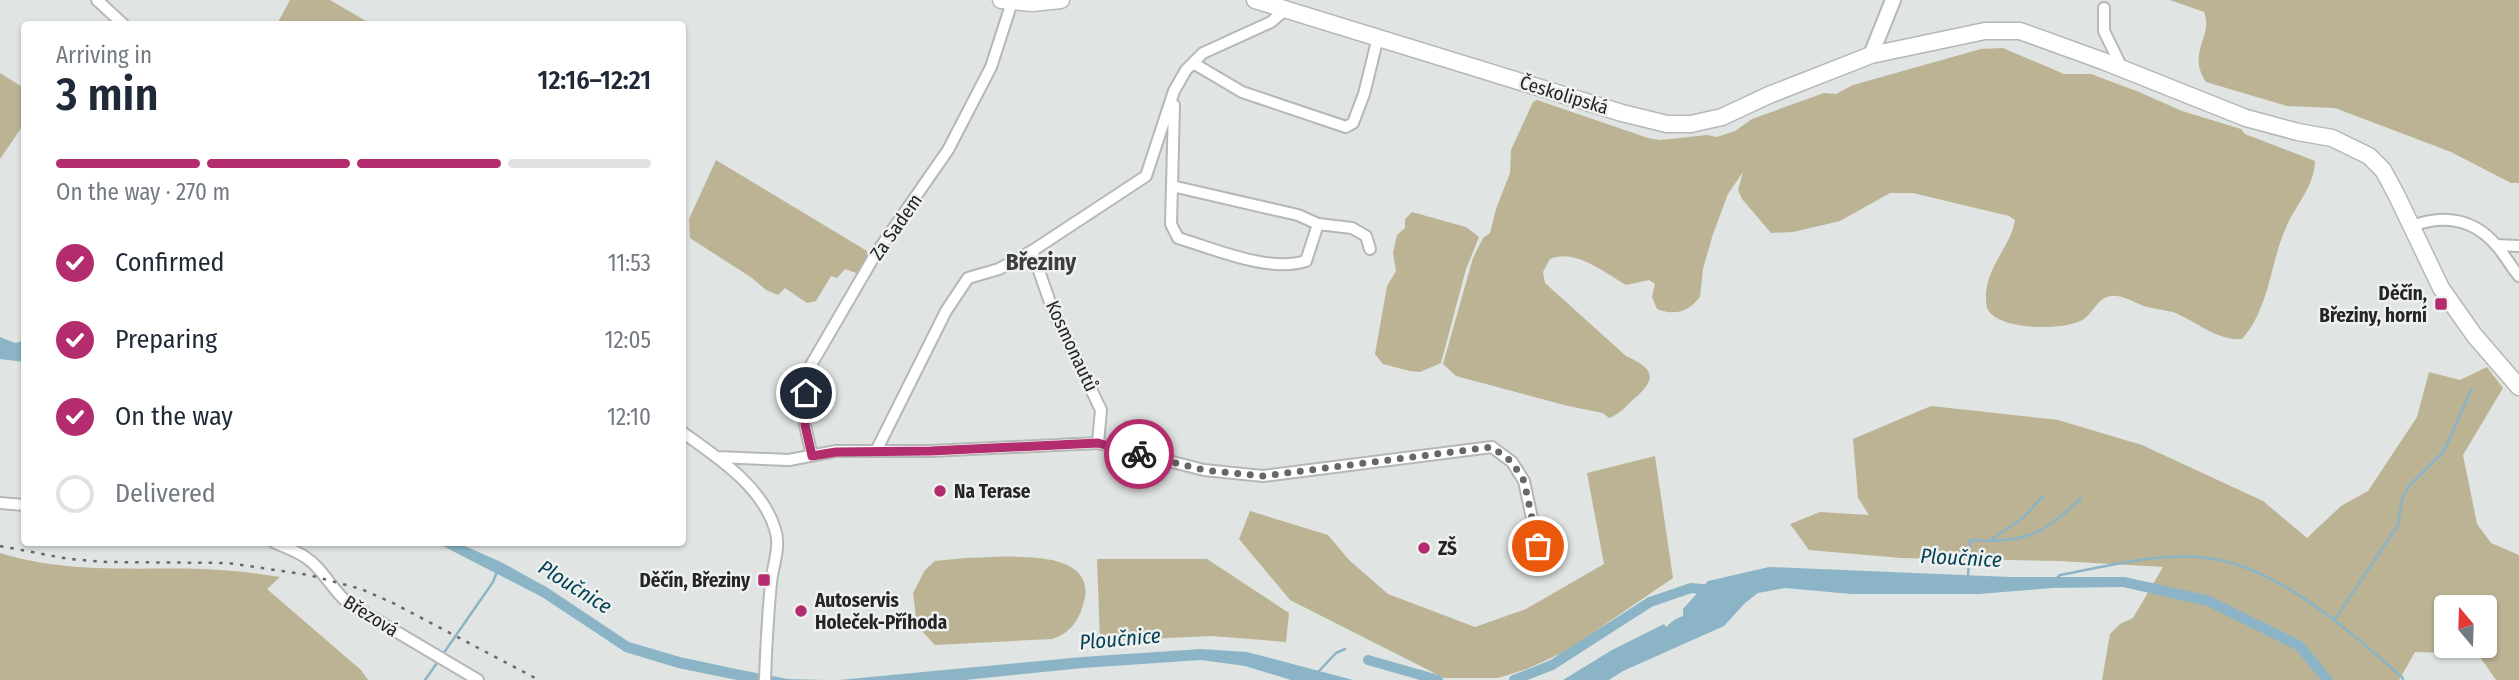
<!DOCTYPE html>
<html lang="en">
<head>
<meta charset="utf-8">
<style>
  :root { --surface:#fff; --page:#f2f2f3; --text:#1f2937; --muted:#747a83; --line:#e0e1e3; --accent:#b32c6e }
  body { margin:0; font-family:"Fira Sans Condensed",sans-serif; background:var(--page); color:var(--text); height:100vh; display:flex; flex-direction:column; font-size:26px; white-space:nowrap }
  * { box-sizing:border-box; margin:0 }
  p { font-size:23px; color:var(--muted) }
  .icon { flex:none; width:38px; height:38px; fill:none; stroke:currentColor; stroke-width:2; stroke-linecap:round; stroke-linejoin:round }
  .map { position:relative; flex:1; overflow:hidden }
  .panel { position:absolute; left:21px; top:21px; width:665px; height:525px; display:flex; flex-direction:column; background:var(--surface); border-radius:7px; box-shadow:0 2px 5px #0004 }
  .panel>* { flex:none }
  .needle { width:46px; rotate:341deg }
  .buttons { position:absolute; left:2434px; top:595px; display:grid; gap:14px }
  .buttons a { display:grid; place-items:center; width:63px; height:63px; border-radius:7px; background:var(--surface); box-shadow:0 2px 5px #0004; font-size:35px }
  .pin { position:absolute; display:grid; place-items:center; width:60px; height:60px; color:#fff; margin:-30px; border:4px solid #fff; border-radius:50%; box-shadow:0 2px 7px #0007 }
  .courier { position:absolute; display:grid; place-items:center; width:70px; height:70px; margin:-35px; border:5px solid #b32c6e; border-radius:50%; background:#fff; color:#222; box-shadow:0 2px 9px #0007 }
  .head em { font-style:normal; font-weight:600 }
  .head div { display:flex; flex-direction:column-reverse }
  .head { display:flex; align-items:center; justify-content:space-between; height:119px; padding:0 35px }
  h1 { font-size:46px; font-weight:600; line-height:52px }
  .bar { display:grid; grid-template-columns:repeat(4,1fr); gap:10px 7px; align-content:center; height:84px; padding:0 35px }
  .bar i { height:9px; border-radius:5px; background:var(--line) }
  .bar .current { background:var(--accent) }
  .bar p { grid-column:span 4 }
  ol { padding:0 35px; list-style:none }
  li { display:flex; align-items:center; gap:21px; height:77px }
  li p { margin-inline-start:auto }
  li .icon { padding:7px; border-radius:50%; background:var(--accent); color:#fff; stroke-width:4 }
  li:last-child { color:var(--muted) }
  li i { width:38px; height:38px; border:4px solid var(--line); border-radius:50% }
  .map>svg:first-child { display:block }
  .green { fill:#bbb394; fill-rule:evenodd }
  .water { fill:#8bb5c7 }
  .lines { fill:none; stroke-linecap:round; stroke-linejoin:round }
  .stream { stroke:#8bb5c7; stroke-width:2.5 }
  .canal { stroke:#8bb5c7; stroke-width:10 }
  .minor-casing { stroke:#b5b8b6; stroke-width:14 }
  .tertiary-casing { stroke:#b5b8b6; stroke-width:18 }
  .secondary-casing { stroke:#b5b8b6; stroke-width:19 }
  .minor { stroke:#fff; stroke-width:10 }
  .tertiary { stroke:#fff; stroke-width:14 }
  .secondary { stroke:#fff; stroke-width:16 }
  .rail { stroke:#676968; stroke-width:2.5; stroke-dasharray:3.5 7; stroke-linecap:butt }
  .done { stroke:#666866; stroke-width:7; stroke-dasharray:0 12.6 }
  .route { stroke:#b32c6e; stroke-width:9 }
  .poi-dot { fill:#b32c6e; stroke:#eef1ef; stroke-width:2.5 }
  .labels { text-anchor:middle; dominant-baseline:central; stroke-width:5; stroke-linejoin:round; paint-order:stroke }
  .street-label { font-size:19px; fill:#242524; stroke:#eef1ef }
  .poi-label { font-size:19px; font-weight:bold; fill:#242524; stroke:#eef1ef; text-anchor:start }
  .water-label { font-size:21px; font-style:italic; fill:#044155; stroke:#eef1ef }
  .quarter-label { font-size:23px; font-weight:bold; fill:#3b3e3c; stroke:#eef1ef }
</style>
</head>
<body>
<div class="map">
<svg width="2519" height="680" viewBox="0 0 2519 680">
  <rect width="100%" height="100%" fill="#e0e4e2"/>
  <path class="green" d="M290 0H330L371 24H277Z
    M2170 0H2519V183H2511L2451 152 2335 108 2287 106 2206 82C2186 53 2214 36 2204 12Z
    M2003 48 2064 74H2091L2139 92 2182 111 2241 129 2245 134 2315 161C2315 183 2298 203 2289 221 2270 258 2271 307 2242 339 2216 341 2196 321 2173 312 2165 310 2155 309 2147 307 2137 304 2127 297 2117 296 2099 294 2095 311 2084 319 2066 331 2001 331 1988 310 1986 306 1986 298 1986 294 1988 264 2011 246 2015 220L2009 216 1913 193H1890L1840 221 1793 232 1771 233 1742 199 1738 190 1743 172 1728 194 1713 234 1703 269 1700 297C1688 312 1675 316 1657 309L1652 297 1655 284 1649 280 1626 285C1606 273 1574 248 1550 259L1543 272 1545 283 1626 356C1652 368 1659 377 1635 398 1626 406 1620 414 1609 418L1603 413 1568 406 1456 376 1443 364 1473 258 1483 238 1490 233 1496 209 1510 173 1511 150 1533 102 1537 100 1648 138 1660 140 1707 135 1717 137 1735 131 1752 119 1824 93 1836 94 1853 85 1981 49Z
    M0 73 24 88V124L0 159Z
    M716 160 872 254 859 274 845 269 837 278 831 276 816 301 807 303 785 288 778 295 766 290 752 278 690 238 689 219Z
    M1412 212 1466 227 1479 237 1466 269 1441 363 1420 372 1410 371 1383 364 1375 354 1387 286 1396 271 1393 253 1397 235 1405 228V219Z
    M2487 367 2503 388 2463 455 2477 524 2491 543 2519 555V680H2496L2478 654 2415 652 2399 680H2102L2110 634 2120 624 2133 618 2163 567 2060 561 1901 558 1809 550 1790 524 1820 512 1869 515 1858 498 1853 439 1931 406 2058 420 2142 445 2263 501 2307 538 2341 506 2368 491 2417 417 2429 372 2460 380ZM2446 607H2485V646H2446Z
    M1655 456 1673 578 1566 651 1527 669 1498 678H1444L1290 600 1239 539 1250 511 1328 535 1349 560 1388 594 1475 627 1526 609 1604 564 1587 473Z
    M0 553C67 574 136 567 204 569 230 570 255 573 280 577L267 589 361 670 368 680H0Z
    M965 558C999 558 1103 544 1083 605 1078 622 1069 634 1052 639L935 645 917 626 913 593 925 570 935 561Z
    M1097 559H1207L1289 613 1286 642 1212 636 1100 641Z"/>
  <path class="water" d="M0 337 15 343 24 341V362L0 359Z
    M437 543H458L501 562 548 588 629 642 680 657 736 669 788 679 825 680H737L678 668 625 652 542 597Z
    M1769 567 2010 577H2125L2210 596 2303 642 2334 680H2321L2296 650 2207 606 2123 587 2052 588 1979 594H1851L1785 588 1758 593 1745 603 1724 626 1623 671 1609 680H1563L1612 650 1664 624 1666 627 1674 620 1683 616V609L1708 581Z
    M1201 649 1247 652 1353 680H1291L1245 666 1201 660 1083 668 965 680H839L1082 657Z"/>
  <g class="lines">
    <path class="stream" d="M1989 541 2023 518 2043 496
      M1968 576 1970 540C2024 543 2042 536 2081 498
      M2056 579 2060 575C2104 567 2151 554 2197 557 2274 561 2347 630 2402 677L2403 680
      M2335 619 2398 525 2402 499 2409 486 2444 451 2472 388
      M443 654 493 582 498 569
      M1319 671 1336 653 1345 649
      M425 680 439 660"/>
    <path class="canal" d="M1368 660 1438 680
      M1514 680 1552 665 1650 602 1691 588 1712 590"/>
    <defs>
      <path id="minor" d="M97 0 123 24
        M2104 8V31L2122 68
        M1193 63 1242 92 1346 127 1353 123 1364 94 1378 37
        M1172 186 1298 215 1318 224 1306 261C1269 273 1215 249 1178 238L1171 224Z
        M1172 187 1174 105
        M1318 224 1352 228 1366 236 1370 249
        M2412 226C2444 214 2474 219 2496 245 2505 255 2511 267 2519 276
        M2496 245 2519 246
        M1032 251 1052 308 1101 410 1098 443
        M682 432C717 457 762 486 775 529 781 546 773 565 771 582 768 615 766 647 765 680
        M876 451 946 311 968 278 999 269 1032 251 1146 176 1174 91 1186 70 1203 53 1271 22 1286 9
        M812 456 805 425 806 393 811 365 875 255 948 150 991 67 1012 2
        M717 457 789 460 836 451H931L1098 443 1204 470 1263 476 1492 447 1512 462 1524 481 1538 546
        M0 503 24 505
        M274 542C284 547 296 551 305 557 322 567 331 589 348 603L478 680"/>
      <path id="tertiary" d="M1871 55 1893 0"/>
      <path id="secondary" d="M1001 0 1032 3 1061 0
        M1255 0 1622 113 1667 124H1691L1722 117 1769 95 1871 55 1985 31H2020L2103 61 2246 118 2298 132 2332 138 2369 156 2383 170 2396 194 2441 288 2474 335 2519 387"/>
    </defs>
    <use href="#minor" class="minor-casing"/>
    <use href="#tertiary" class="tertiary-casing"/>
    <use href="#secondary" class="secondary-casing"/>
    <use href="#minor" class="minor"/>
    <use href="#tertiary" class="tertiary"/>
    <use href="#secondary" class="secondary"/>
    <path class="rail" d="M0 546 69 559 106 562 228 563 309 575 361 589 393 603 539 680"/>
  </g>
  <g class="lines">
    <path class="done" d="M1139 454 1204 470 1263 476 1492 447 1512 462 1524 481 1538 546"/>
    <path class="route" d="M806 393 805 425 812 456 836 452 931 451 1098 443 1139 454"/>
  </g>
  <g class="poi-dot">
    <rect x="2434" y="297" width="14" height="14" rx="3.5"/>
    <circle cx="940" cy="491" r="7"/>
    <circle cx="1424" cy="548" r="7"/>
    <rect x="757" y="573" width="14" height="14" rx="3.5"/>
    <circle cx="801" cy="611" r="7"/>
  </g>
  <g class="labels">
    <g class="street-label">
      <text transform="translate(1564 95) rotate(17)">Českolipská</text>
      <text transform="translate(896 227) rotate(-55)">Za Sadem</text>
      <text transform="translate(1072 346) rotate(65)">Kosmonautů</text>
      <text transform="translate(371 616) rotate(32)">Březová</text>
    </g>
    <g class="poi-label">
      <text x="2427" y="293" text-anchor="end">Děčín,<tspan x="2427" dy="22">Březiny, horní</tspan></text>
      <text x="954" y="491">Na Terase</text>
      <text x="1438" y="548">ZŠ</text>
      <text x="750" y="580" text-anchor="end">Děčín, Březiny</text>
      <text x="815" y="600">Autoservis<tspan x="815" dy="22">Holeček-Příhoda</tspan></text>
    </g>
    <g class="water-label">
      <text transform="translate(1961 558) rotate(3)">Ploučnice</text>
      <text transform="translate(575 587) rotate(32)">Ploučnice</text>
      <text transform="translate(1120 639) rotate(-5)">Ploučnice</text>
    </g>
    <g class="quarter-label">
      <text x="1041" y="262">Březiny</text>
    </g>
  </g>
</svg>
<div class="buttons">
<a><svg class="needle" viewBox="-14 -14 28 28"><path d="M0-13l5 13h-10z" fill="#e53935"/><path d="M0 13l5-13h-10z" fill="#747a83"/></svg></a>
</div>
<div class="pin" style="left:1538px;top:546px;background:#ea580c"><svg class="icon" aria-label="bag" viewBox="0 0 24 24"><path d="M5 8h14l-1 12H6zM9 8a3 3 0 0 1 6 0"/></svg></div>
<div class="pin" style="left:806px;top:393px;background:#1f2937"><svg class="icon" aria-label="home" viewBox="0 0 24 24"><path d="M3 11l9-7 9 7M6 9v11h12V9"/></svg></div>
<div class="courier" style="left:1139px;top:454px"><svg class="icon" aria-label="bike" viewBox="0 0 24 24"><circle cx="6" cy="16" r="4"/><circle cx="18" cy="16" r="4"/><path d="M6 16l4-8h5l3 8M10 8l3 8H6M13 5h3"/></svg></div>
<section class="panel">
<div class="head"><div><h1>3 min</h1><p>Arriving in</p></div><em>12:16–12:21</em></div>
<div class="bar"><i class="current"></i><i class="current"></i><i class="current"></i><i></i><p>On the way · 270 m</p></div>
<ol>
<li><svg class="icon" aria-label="check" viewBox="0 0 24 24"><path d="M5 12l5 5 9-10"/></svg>Confirmed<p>11:53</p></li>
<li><svg class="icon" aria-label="check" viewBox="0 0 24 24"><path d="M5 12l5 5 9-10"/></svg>Preparing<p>12:05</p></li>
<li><svg class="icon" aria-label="check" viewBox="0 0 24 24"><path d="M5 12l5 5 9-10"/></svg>On the way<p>12:10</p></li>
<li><i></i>Delivered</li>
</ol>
</section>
</div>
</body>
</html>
